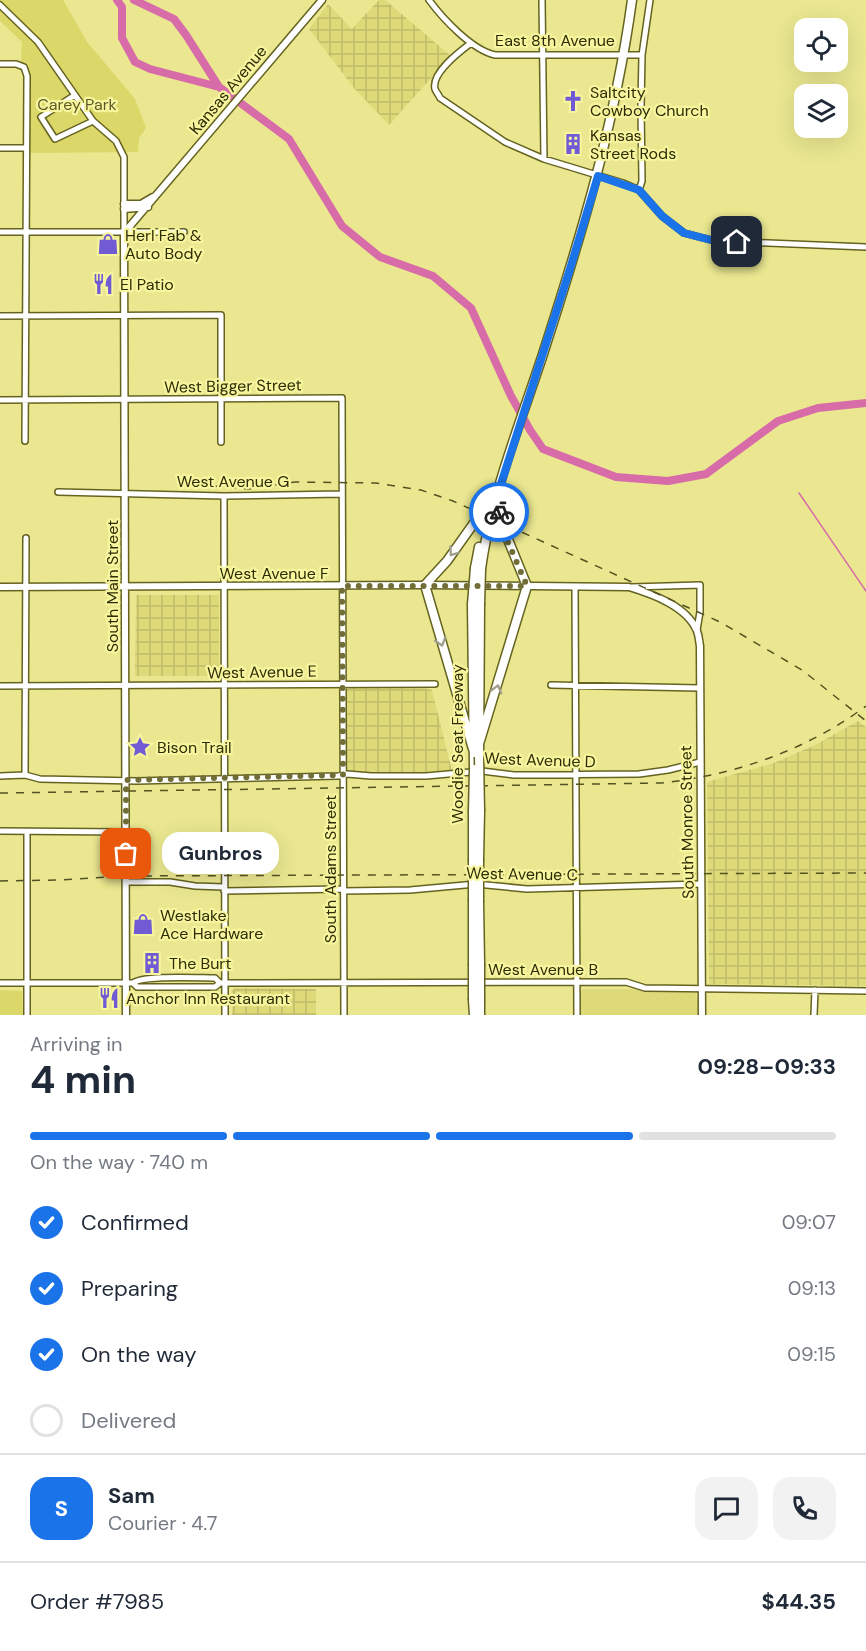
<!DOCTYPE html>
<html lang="en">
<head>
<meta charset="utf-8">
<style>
  :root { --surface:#fff; --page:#f2f2f3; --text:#1f2937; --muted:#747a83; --line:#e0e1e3; --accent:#1a73e8 }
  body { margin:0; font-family:"DM Sans",sans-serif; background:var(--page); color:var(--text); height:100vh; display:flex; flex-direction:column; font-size:22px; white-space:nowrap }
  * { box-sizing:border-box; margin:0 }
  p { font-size:20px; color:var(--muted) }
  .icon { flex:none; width:33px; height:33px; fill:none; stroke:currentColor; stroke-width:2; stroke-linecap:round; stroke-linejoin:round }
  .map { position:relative; height:1015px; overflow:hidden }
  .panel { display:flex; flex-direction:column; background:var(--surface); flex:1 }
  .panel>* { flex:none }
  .buttons { position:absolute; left:794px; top:18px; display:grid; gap:12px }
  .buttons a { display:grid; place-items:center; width:54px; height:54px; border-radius:12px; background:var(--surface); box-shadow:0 6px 24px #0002; font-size:30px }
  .pin { position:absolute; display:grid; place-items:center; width:51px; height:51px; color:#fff; margin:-26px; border-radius:12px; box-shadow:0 3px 9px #0006 }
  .courier { position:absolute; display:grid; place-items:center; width:60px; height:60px; margin:-30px; border:4px solid #1a73e8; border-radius:50%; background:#fff; color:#222; box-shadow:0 2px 8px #0007 }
  .bubble { position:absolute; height:42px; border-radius:18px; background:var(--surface); box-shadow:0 6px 24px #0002; font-size:20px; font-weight:700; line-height:42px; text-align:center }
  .headline em { font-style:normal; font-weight:700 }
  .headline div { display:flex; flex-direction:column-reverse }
  .headline { display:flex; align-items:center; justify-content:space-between; height:102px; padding:0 30px }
  h1 { font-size:39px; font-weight:700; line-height:45px }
  .bar { display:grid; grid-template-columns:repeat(4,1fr); gap:9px 6px; align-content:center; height:72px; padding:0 30px }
  .bar i { height:8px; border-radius:4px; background:var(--line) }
  .bar .current { background:var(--accent) }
  .bar p { grid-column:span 4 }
  .line { display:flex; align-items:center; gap:15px; padding:0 30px; border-top:2px solid var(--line) }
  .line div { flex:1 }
  .round { display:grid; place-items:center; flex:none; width:63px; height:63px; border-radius:18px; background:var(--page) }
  ol { padding:0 30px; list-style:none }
  li { display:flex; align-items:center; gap:18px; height:66px }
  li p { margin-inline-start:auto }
  li .icon { padding:6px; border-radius:50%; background:var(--accent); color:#fff; stroke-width:4 }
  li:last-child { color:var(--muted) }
  li i { width:33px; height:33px; border:3px solid var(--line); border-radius:50% }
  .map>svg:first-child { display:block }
  .built { fill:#deda7a }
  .industrial { fill:url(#industrial-grid) }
  .green { fill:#dbd769 }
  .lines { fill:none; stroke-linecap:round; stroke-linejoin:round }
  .stream { stroke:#d76ca8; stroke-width:1.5 }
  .river { stroke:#d76ca8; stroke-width:8 }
  .minor-casing { stroke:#656320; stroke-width:8 }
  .tertiary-casing { stroke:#656320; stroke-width:9 }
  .primary-casing { stroke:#656320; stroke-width:11 }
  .minor { stroke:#fff; stroke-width:5 }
  .tertiary { stroke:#fff; stroke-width:6 }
  .primary { stroke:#fff; stroke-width:8 }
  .rail { stroke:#545222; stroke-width:1.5; stroke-dasharray:8 8; stroke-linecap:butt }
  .primary-bridge-casing { stroke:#656320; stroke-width:11; stroke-linecap:butt }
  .primary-bridge { stroke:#fff; stroke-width:8 }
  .oneway { stroke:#a1a08f }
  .done { stroke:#706d36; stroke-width:6; stroke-dasharray:0 10.8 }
  .route { stroke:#1a73e8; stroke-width:8 }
  .labels { text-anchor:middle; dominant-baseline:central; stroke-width:4.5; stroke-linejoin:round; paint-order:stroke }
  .street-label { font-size:16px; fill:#2e2c06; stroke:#f7f59d }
  .poi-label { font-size:16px; fill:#2e2c06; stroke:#f7f59d; text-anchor:start }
  .park-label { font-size:16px; fill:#5c5a26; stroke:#f7f59d }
</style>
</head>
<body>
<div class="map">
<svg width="866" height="1015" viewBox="0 0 866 1015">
  <defs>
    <pattern id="industrial-grid" width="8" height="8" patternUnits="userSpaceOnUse" patternTransform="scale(1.5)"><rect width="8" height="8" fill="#deda7a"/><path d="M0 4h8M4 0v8" fill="none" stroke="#bfbb68"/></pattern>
  </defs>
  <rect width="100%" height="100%" fill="#eae790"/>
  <path class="built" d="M583 989H633L645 992 696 993 698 1015H581V991Z"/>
  <path class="industrial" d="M379 0H385L451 56 389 125 354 88 309 29 328 4 352 29Z
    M136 595H219V676H135Z
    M346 686H415L432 690 452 771 431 774 346 772Z
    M858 721 866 727V986L709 984 707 782 774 763 817 744Z
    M235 988 316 989V1015H232V991Z"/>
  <path class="green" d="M0 0H63L87 42 135 99 146 128 139 138 138 152 28 153 29 75 26 65 21 62 22 42 0 21Z
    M0 990 22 991 23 1015H0Z"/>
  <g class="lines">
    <path class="stream" d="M799 493 866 591"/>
    <path class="river" d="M117 0 122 7V38L135 62 150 69 219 87 289 139 342 226 380 257 433 276 471 308 511 396 530 430 543 449 616 477 668 481 706 474 778 421 818 408 866 403
      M134 0 174 19 186 35 219 87"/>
    <defs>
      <path id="minor" d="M429 0C443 19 472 50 495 55H642
        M542 0 544 159
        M0 5 38 42 93 121 116 141 124 157V233
        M471 43C459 52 431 73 435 89 436 92 439 95 440 98L505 142 544 159 623 183 639 190 662 216 684 233 715 241 866 247
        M0 64H16L24 67 27 76 25 441
        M75 95 41 117 55 139 93 121
        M0 148H25
        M639 190 642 181 641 106 642 55 650 0
        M0 232H184
        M0 316 221 315V442
        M0 400 342 398 344 1015
        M58 492 224 496 341 494
        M224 496 225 1015
        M575 587 577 1015
        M632 587 700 585V612L697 630
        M551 685 699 688
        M0 686 435 684
        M25 775 26 538
        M0 776 25 775 40 779 137 781 338 776 347 774 371 776H426L482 771 514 775 639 774 668 770 700 762
        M0 831 126 832
        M27 832V1015
        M126 882H170L195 886 224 887
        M224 891 343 889
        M343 891 410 890 476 884 527 889 701 884
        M0 983H133C142 975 199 978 215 978L220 983H225L626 982 645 988 866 991
        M133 983 137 987H215L220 983
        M814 1015 815 990"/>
      <path id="tertiary" d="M124 204H141L153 197
        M124 209 148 207
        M0 587 425 585 629 587C652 594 687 606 697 631 699 636 699 641 700 646L702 1015
        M126 1015 124 233 322 0"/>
      <path id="primary" d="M475 568 479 547
        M481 569C491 495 520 424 543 354 581 236 615 124 632 0
        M472 604 474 769
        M479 744 527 586 500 520 499 502
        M473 749 425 585 447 561 496 492
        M479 757 480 605
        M473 811V859
        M479 859 480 811
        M473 901V964
        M479 902 480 964
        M473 1000 474 1015
        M480 1001V1015"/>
    </defs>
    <use href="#minor" class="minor-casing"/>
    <use href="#tertiary" class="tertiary-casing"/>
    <use href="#primary" class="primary-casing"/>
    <use href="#minor" class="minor"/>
    <use href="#tertiary" class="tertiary"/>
    <use href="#primary" class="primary"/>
    <path class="rail" d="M180 483 248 489 295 482 376 483 421 490 453 501 720 622 802 670 866 721
      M0 793 662 783C735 775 807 750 866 706
      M0 881 59 880 126 876 866 873"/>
    <defs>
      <path id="primary-bridge" d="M472 604 475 568
        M480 605 481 569
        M479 757 480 811
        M473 811 474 769
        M473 901V859
        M479 902V859
        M473 1000V964
        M480 1001V964"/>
    </defs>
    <use href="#primary-bridge" class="primary-bridge-casing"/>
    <use href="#primary-bridge" class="primary-bridge"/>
  </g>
  <defs><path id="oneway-chevron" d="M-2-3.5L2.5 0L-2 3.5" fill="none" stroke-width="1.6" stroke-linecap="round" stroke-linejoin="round" transform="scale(1.5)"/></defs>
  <g class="oneway">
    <use href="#oneway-chevron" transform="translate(453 552) rotate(125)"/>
    <use href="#oneway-chevron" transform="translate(441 642) rotate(73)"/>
    <use href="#oneway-chevron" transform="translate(497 689) rotate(-74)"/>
  </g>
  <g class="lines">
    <path class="done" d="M126 854V780L343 775 342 586H527L507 540 499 512"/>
    <path class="route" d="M499 512 500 487 570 269 598 176 639 190 662 216 684 233 715 241 737 242"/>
  </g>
  <defs>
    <symbol id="church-bare" viewBox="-9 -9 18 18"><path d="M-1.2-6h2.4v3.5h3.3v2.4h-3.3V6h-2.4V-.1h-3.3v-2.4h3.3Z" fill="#705bd5" stroke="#f7f59d" stroke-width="2.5" paint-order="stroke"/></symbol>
    <symbol id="building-bare" viewBox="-9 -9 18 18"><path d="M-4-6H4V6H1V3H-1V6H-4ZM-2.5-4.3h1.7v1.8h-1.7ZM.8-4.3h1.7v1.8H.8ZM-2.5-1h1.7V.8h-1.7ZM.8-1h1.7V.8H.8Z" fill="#705bd5" stroke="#f7f59d" stroke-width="2.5" paint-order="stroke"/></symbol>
    <symbol id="shop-bare" viewBox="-9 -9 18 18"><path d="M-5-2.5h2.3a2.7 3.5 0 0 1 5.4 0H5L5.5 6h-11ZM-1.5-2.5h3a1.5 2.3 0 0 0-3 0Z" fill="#705bd5" stroke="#f7f59d" stroke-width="2.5" paint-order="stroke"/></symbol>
    <symbol id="restaurant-bare" viewBox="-9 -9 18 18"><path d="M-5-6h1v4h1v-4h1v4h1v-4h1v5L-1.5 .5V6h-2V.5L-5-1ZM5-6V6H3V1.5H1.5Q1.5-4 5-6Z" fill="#705bd5" stroke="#f7f59d" stroke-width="2.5" paint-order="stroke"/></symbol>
    <symbol id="sight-bare" viewBox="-9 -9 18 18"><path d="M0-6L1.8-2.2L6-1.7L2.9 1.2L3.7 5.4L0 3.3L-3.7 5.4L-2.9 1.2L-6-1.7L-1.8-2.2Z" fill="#705bd5" stroke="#f7f59d" stroke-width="2.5" paint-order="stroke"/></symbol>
  </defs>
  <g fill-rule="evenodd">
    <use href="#church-bare" x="558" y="86" width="30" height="30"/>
    <use href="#building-bare" x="558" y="129" width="30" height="30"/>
    <use href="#shop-bare" x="93" y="229" width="30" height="30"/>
    <use href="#restaurant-bare" x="88" y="269" width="30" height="30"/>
    <use href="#sight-bare" x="125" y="732" width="30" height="30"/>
    <use href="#shop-bare" x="128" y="909" width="30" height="30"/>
    <use href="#building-bare" x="137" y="948" width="30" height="30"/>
    <use href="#restaurant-bare" x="94" y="983" width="30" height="30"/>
  </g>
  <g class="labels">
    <g class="street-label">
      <text x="555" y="40">East 8th Avenue</text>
      <text transform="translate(228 90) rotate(-50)">Kansas Avenue</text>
      <text transform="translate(233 386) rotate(-1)">West Bigger Street</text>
      <text x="233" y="481">West Avenue G</text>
      <text x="274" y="573">West Avenue F</text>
      <text transform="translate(112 586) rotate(-90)">South Main Street</text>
      <text transform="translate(262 672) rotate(-1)">West Avenue E</text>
      <text transform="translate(457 744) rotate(-90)">Woodie Seat Freeway</text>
      <text transform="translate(540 760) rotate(2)">West Avenue D</text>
      <text transform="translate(687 822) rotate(-91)">South Monroe Street</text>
      <text transform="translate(330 869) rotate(-90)">South Adams Street</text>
      <text transform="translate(522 874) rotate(1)">West Avenue C</text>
      <text x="543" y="969">West Avenue B</text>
    </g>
    <g class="poi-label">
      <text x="590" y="92">Saltcity<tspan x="590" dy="18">Cowboy Church</tspan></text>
      <text x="590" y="135">Kansas<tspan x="590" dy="18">Street Rods</tspan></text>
      <text x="125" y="235">Herl Fab &amp;<tspan x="125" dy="18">Auto Body</tspan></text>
      <text x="120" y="284">El Patio</text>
      <text x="157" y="747">Bison Trail</text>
      <text x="160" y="915">Westlake<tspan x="160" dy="18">Ace Hardware</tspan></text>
      <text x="169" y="963">The Burt</text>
      <text x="126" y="998">Anchor Inn Restaurant</text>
    </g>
    <g class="park-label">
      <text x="77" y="104">Carey Park</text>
    </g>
  </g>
</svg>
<div class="buttons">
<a><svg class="icon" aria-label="locate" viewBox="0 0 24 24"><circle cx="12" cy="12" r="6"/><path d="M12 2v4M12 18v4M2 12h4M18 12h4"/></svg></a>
<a><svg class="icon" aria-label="layers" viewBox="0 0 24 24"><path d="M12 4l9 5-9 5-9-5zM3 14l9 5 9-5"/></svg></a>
</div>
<div class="pin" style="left:126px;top:854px;background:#ea580c"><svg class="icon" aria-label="bag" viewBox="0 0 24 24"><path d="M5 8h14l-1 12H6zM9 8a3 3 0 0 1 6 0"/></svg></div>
<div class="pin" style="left:737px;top:242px;background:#1f2937"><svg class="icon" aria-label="home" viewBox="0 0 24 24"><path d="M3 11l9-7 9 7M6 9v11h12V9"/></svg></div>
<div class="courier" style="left:499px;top:512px"><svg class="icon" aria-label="bike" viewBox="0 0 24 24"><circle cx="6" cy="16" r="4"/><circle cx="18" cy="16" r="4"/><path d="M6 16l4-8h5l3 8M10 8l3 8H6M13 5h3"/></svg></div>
<div class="bubble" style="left:162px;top:832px;width:117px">Gunbros</div>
</div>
<section class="panel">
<div class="headline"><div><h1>4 min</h1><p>Arriving in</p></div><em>09:28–09:33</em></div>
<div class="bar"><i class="current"></i><i class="current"></i><i class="current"></i><i></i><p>On the way · 740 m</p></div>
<ol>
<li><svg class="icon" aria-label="check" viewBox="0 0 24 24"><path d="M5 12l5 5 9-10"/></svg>Confirmed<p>09:07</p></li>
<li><svg class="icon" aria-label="check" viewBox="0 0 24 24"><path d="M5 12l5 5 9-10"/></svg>Preparing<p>09:13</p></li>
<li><svg class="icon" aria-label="check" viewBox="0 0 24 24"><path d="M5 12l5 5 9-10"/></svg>On the way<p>09:15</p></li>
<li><i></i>Delivered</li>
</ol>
<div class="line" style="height:108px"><b class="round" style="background:var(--accent);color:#fff">S</b><div><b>Sam</b><p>Courier · 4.7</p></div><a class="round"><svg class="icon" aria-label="chat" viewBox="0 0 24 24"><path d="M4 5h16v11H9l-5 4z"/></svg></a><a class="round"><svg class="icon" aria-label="phone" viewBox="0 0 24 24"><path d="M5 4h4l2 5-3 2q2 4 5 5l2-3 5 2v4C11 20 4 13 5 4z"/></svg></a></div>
<div class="line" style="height:78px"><div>Order #7985</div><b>$44.35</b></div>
</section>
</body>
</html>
